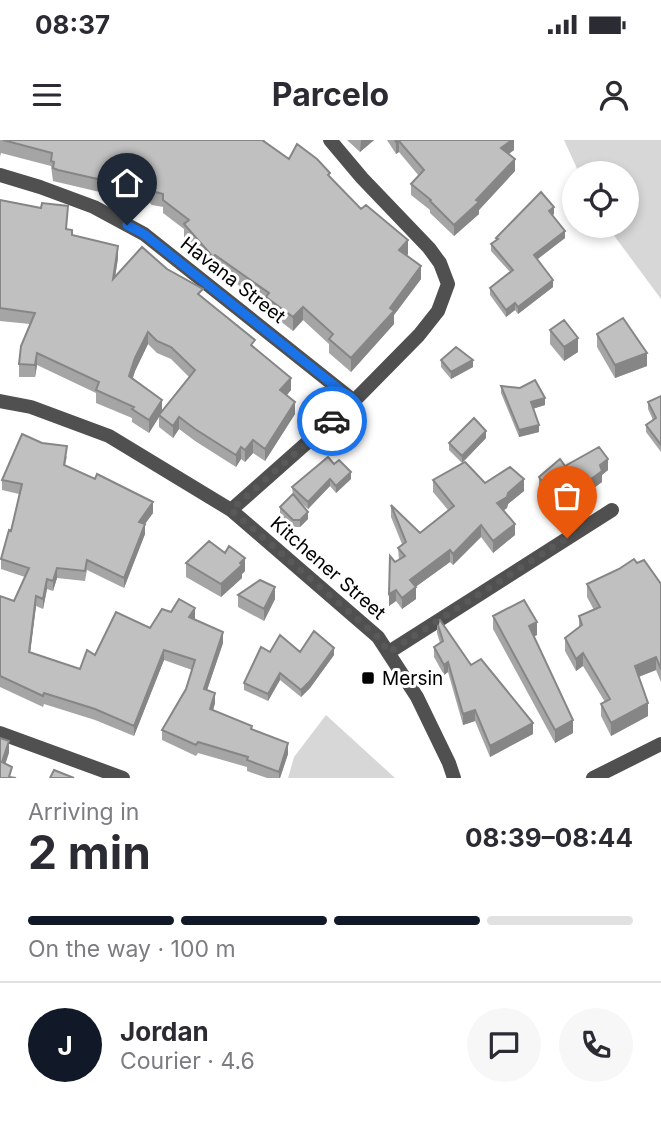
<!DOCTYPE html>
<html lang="en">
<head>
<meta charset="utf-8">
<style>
  :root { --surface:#fff; --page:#f7f7f7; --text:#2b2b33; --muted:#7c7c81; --line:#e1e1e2; --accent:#111827 }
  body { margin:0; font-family:Inter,sans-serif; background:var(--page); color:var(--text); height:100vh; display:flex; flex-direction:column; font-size:26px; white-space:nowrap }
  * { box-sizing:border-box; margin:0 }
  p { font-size:23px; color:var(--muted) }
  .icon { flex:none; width:38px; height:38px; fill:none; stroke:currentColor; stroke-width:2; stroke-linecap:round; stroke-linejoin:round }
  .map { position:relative; height:638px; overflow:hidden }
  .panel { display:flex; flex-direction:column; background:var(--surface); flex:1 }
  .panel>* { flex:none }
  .tools { position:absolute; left:562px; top:21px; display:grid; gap:14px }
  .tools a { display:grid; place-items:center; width:77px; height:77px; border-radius:50%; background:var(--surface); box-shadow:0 4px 10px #0003; font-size:35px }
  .pin { position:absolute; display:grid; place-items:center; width:60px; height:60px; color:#fff; margin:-72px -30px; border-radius:50% 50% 50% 0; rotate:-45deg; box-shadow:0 0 7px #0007 }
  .pin .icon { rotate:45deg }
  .courier { position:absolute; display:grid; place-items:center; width:70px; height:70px; margin:-35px; border:5px solid #1a73e8; border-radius:50%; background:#fff; color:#222; box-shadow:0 2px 9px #0007 }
  .head em { font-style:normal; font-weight:700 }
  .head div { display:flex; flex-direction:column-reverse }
  .head { display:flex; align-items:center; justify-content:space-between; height:119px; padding:0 28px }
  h1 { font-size:46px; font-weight:700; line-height:52px }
  .bar { display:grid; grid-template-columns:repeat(4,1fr); gap:10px 7px; align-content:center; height:84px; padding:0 28px }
  .bar i { height:9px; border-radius:5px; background:var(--line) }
  .bar .selected { background:var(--accent) }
  .bar p { grid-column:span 4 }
  .line { display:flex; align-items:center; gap:18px; padding:0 28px; border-top:2px solid var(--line) }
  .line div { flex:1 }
  .round { display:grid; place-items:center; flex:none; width:74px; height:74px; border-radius:37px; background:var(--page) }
  .status { display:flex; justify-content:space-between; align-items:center; height:49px; padding:0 35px; background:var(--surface); direction:ltr }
  .status svg { height:19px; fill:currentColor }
  header { display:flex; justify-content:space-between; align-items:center; height:91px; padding:0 28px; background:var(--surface); font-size:32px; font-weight:700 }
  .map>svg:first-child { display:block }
  .green { fill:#d7d7d7 }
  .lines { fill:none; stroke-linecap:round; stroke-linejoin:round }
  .street { stroke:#505050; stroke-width:14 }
  .wall { fill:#a5a5a5; fill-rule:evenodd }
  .shaded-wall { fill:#868686 }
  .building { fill:#c0c0c0; stroke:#868686; stroke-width:2 }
  .done { stroke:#595959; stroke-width:7; stroke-dasharray:0 12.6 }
  .route { stroke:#1a73e8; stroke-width:9 }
  .poi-dot { fill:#000; stroke:#fff; stroke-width:2.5 }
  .labels { text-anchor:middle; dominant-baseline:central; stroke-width:6; stroke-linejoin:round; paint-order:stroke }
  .street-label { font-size:19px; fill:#000; stroke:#fff }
  .poi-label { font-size:19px; fill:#000; stroke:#fff; text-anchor:start }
</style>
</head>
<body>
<div class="status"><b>08:37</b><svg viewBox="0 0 49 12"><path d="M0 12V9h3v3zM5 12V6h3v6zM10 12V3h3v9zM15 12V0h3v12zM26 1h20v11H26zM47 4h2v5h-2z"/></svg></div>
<header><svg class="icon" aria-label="menu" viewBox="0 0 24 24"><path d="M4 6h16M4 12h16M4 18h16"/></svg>Parcelo<svg class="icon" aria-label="person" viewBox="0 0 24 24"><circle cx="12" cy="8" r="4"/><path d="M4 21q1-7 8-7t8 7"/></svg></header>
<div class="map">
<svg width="661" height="638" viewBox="0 0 661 638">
  <rect width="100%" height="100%" fill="#fff"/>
  <path class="green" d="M564 0H661V159L607 86H626V33H579Z
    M326 575 395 638H288L294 617Z"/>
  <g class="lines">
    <path class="street" d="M0 35 40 47 94 67 144 94 354 261
      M0 261 31 267 109 296 231 370 378 497 417 557 449 623 454 638
      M231 370 354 261 419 195 438 171 448 144 440 123 429 108 362 38 330 0
      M389 512 612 370
      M0 593 123 638
      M593 638 661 604"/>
  </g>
  <path class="wall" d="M0 0H265L264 2 289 19 330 38 408 114 406 116 421 139 394 175V184L351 232 329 213V204L303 180 293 191 266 170V165L215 128 213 130 184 98V89L163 73V67L152 65 147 61 146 63 53 41 51 26 1 13 0 17Z
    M347 0H374L360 12Z
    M387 0H514V10L509 14 515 31 479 70V74L454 96 430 73V70L411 55V44L419 36 399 12 396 14Z
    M0 60 67 89 72 95 118 118 115 137 167 129 203 157 255 208 291 250 287 255 295 274 265 321 253 313 245 322 241 319 236 327 195 301 179 289 173 298 159 287V277L149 293 132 282V278L96 263V253L37 225 35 237H19V224L30 184 0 181ZM148 204 157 213 171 219 189 237 162 270 133 238 135 231Z
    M554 74 552 76 565 98 537 119 553 147 518 174 515 170 506 177 490 155V148L510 132 491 111V104L496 100V98Z
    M550 190 578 212 564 221 550 204Z
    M597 194 647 226 615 238 597 207Z
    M441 220 473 227 451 239 441 227Z
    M501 246 545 265 533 269 539 292 519 297 501 253Z
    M661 256V312L646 292V285L653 280 648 269V262Z
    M486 298 462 323 449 310V303Z
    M67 316 65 326 153 373 145 384V394L124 448 87 430 85 441 57 438 53 451 47 449 43 469 36 466 30 512 80 529 95 515 150 488 195 478 194 480 223 503 207 550 215 563 213 571 252 590 288 614 280 638H267L247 631V627L198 613 196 616 162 600V590L186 549 192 530 164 520 134 596 95 580 44 564 43 567 0 547V456L14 461 25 437 1 429V419L11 391 19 354 2 350V340Z
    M328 317 351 339 336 353 330 346 308 369 294 356 308 379 300 387H293L280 374V367L293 355 292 347Z
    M565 326 608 330 602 335V342L557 375 539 348V337Z
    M433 340 485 343 524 351 508 364 507 368 503 371 515 395 493 413 481 397 453 425 450 422 415 447 416 459 402 469 396 461 389 466 395 422 399 420 398 408 402 404 391 377V365L420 393 448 370 433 352Z
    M186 423 245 431 242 434V438L221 457 186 437Z
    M637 423 661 444V542L656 530 639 537 648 576 611 596 601 576V564L605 562 583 526 576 531 565 511V498L579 487V476L594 470 587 457V444Z
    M238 455 275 459 264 481 238 467Z
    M493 476 537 495 534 496 573 593 555 603 493 489Z
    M437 482 471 525 533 594 490 617 475 581 463 585 448 532 444 535 434 517V507L440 503 437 493Z
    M270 512H300L334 515 310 548 301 557 280 540 268 561 244 550V543Z"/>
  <path class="shaded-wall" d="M361 0H374L360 12Z
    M512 0H514V10L501 19V8Z
    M399 1V12L396 14V2Z
    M515 19V31L479 70V74L454 96V85Z
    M147 47V61L146 63V50Z
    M554 67V74L549 78V71Z
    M565 91V98L534 122V115Z
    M408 100V114L399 124V110Z
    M118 106V118L113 151V139Z
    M215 115V128L213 130V117Z
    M421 126V139L394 175V184L351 232V218Z
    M553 140V147L518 174V167Z
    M515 163V170L506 177V170Z
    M303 167V180L293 191V177Z
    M148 192V204L135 231 129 248V236L135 218Z
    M578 198V212L564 221V207Z
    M37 213V225L35 237V225Z
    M647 213V226L615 238V225Z
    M473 220V227L451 239V232Z
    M291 238V250L280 263V250Z
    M545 258V265L531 269V262Z
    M162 260V272L159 275V277L149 293V280Z
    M295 262V274L265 321V309Z
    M179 277V289L173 298V286Z
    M539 285V292L519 297V290Z
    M486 291V298L462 323V316Z
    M253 300V313L245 322V310Z
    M241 307V319L236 327V315Z
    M608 319V330L602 335V342L557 375V364Z
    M351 332V339L336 353V346Z
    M330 339V346L308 369V362Z
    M524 339V351L508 364 507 368 497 375V363Z
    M153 362V373L139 392V382Z
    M308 372V379L300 387V380Z
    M145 384V394L124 448V438Z
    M515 384V395L493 413V401Z
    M481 385V397L453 425V414Z
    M450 410V422L410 451V440Z
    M245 418V431L242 434V438L221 457V444Z
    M57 428V438L53 451V441Z
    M47 439V449L43 469V459Z
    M275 447V459L264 481V469Z
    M416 447V459L402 469V458Z
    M396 450V461L389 466V454Z
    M36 456V466L29 522V512Z
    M195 468V478L189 488V477Z
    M537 482V495L529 499V486Z
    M223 492V503L204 559V549Z
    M334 508V515L310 548 301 557V550Z
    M164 510V520L134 596V586Z
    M583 513V526L576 531V519Z
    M656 517V530L635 538V526Z
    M448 522V532L444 535V525Z
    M280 533V540L268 561V554Z
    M215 553V563L210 580V569Z
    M648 563V576L611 596V583Z
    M475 570V581L463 585V574Z
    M573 580V593L555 603V590Z
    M533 583V594L490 617V606Z
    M9 601V613L2 634V622Z
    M288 603V614L280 638H279V632Z"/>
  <path class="building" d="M3 0H262L289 19 297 4 317 19 330 33 328 35 361 69 366 65 408 100 399 110 421 126 390 168 394 171 351 218 329 199 333 194 303 167 293 177 266 157 269 153 215 115 213 117 184 84 189 80 163 60V54L152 51 147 47 146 50 58 30 53 28 54 22 51 21 52 13Z
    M395 0H512L501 8 515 19 476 60 479 62 454 85 430 61 431 60 411 44 424 30 399 1 396 2Z
    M541 52 554 67 549 71 565 91 534 115 553 140 518 167 515 163 506 170 490 148 513 130 491 104 498 99 496 98Z
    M0 60 41 68 42 63 68 66 66 89 72 90V95L118 106 113 139 142 107 167 129 203 149 198 154 255 200 251 205 291 238 280 250 295 262 265 309 253 300 245 310 241 307 236 315 195 289 179 277 173 286 159 275 195 230 171 207 157 201 148 192 135 218 129 236 162 260 149 280 132 269 134 267 96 250 99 242 37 213 35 225 19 224 21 206 35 173 0 168Z
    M623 178 647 213 615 225 597 194Z
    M564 180 578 198 564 207 550 190Z
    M456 207 473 220 451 232 441 220Z
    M535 240 545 258 531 262 539 285 519 290 501 246 520 248Z
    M661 256V305L646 285 656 278 648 262Z
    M474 278 486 291 462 316 449 303Z
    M22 294 42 303 67 306 64 325 95 339 97 334 153 362 139 382 145 384 124 438 87 420 85 431 57 428 53 441 47 439 43 459 36 456 29 512 80 529 87 510 95 515 116 472 150 488 162 469 171 472 179 459 195 468 189 477 223 492 204 549 215 553 210 569 252 586 251 589 288 603 279 632 247 620 248 617 198 602 196 605 162 590 186 549 195 520 164 510 134 586 95 569 44 553 43 556 0 536V456L14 461 29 428 1 419 9 390 11 391 22 344 2 340Z
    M599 307 608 319 600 325 602 331 557 364 539 337 560 319 565 326Z
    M328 317 334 324 339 320 351 332 336 346 330 339 308 362 292 347Z
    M465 322 485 343 510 327 524 339 508 353 507 357 497 363 515 384 493 401 481 385 453 414 450 410 410 440 416 447 402 458 396 450 389 454 390 416 395 422 405 416 398 408 406 402 391 365 420 393 454 366 433 340Z
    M293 354 308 372 300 380H293L280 367Z
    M209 401 225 413 229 406 245 418 240 423 242 425 221 444 186 423Z
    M634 419 637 423 644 420 661 444V529L656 517 635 526 648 563 611 583 601 564 610 559 583 513 576 519 565 498 582 485 579 476 600 467 587 444 619 429Z
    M260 440 275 447 264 469 238 455Z
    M524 460 537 482 529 486 573 580 555 590 493 476Z
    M440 480 471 525 481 519 533 583 490 606 475 570 463 574 448 522 444 525 434 507 443 501 437 482Z
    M314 491 334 508 310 541 301 550 280 533 268 554 244 543 261 507 270 512 280 495 300 512Z
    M0 598 9 601 2 622 12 627 9 637 16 638H0Z
    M54 630 74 638H50Z"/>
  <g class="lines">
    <path class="done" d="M332 281 231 370 378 497 389 512 567 398"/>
    <path class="route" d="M127 85 144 94 354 261 332 281"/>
  </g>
  <rect class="poi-dot" x="361" y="531" width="14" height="14" rx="3.5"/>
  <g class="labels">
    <g class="street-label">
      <text transform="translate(233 140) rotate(38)">Havana Street</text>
      <text transform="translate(328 428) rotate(41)">Kitchener Street</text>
    </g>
    <g class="poi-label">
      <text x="382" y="538">Mersin</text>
    </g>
  </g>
</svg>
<div class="tools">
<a><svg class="icon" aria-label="locate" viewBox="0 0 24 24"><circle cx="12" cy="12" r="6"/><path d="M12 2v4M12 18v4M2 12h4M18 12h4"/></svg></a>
</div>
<div class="pin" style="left:567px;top:398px;background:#ea580c"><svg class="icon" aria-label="bag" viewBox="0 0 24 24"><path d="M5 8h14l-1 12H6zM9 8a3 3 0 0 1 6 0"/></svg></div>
<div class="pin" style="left:127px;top:85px;background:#1f2937"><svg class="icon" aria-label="home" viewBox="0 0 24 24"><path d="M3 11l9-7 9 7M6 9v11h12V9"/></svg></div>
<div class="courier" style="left:332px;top:281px"><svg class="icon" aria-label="car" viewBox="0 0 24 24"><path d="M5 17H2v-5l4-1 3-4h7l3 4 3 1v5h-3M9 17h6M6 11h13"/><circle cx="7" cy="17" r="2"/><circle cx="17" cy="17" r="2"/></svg></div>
</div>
<section class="panel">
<div class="head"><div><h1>2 min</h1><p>Arriving in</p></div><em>08:39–08:44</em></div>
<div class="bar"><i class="selected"></i><i class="selected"></i><i class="selected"></i><i></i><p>On the way · 100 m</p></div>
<div class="line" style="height:126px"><b class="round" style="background:var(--accent);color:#fff">J</b><div><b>Jordan</b><p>Courier · 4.6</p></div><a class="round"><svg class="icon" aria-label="chat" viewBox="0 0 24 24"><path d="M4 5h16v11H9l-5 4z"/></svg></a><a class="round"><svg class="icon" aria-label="phone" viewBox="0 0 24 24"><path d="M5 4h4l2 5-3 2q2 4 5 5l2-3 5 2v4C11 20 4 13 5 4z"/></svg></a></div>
</section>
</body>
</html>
